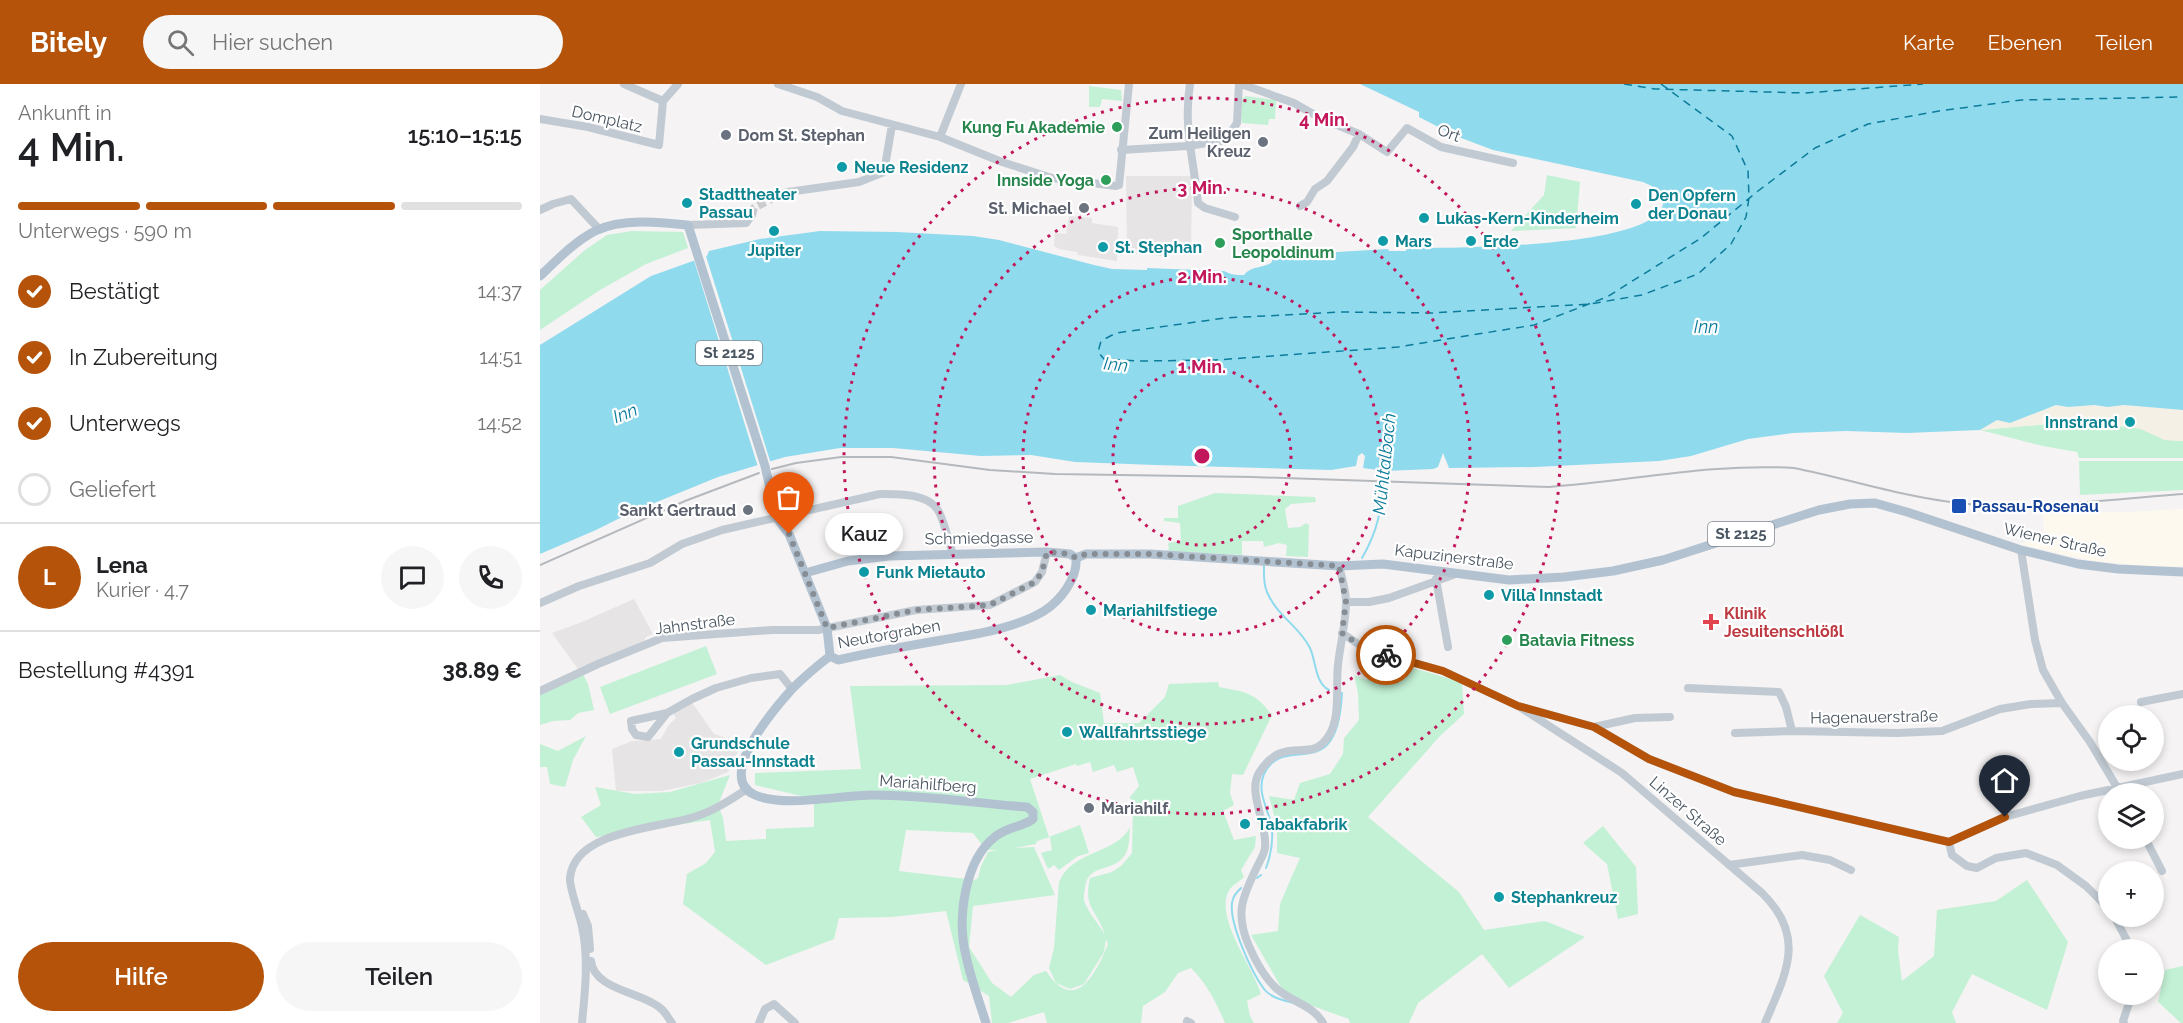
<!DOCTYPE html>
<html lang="de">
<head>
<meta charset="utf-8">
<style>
  :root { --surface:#fff; --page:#f6f6f6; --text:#202124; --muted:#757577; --line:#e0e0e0; --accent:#b45309 }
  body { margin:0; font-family:Raleway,sans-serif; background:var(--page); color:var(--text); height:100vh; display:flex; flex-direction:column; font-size:22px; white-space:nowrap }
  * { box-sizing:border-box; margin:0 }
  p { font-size:20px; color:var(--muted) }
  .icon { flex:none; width:33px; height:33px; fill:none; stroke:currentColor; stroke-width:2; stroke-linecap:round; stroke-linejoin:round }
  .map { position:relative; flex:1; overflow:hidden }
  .drawer { display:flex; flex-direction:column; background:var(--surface); width:540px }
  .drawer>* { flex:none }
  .controls { position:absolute; left:1558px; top:621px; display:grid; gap:12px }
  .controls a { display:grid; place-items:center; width:66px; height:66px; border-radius:50%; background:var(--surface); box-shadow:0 3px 9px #0003; font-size:30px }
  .pin { position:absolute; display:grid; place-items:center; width:51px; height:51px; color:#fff; margin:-62px -26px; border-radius:50% 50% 50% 0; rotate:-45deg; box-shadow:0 0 6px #0007 }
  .pin .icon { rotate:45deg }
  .courier { position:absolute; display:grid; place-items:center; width:60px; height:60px; margin:-30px; border:4px solid #b45309; border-radius:50%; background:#fff; color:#222; box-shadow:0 2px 8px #0007 }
  .bubble { position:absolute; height:42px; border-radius:21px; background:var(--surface); box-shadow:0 3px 9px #0003; font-size:20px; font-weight:600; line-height:42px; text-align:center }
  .head em { font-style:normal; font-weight:600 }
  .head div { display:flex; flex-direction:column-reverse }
  .head { display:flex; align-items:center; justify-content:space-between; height:102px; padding:0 18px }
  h1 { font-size:39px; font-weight:600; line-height:45px }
  .bar { display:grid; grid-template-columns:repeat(4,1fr); gap:9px 6px; align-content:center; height:72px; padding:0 18px }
  .bar i { height:8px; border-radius:4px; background:var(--line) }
  .bar .active { background:var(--accent) }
  .bar p { grid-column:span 4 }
  .line { display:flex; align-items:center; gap:15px; padding:0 18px; border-top:2px solid var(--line) }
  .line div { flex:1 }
  .round { display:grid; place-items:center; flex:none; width:63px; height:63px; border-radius:32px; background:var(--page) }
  ol { padding:0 18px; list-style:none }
  li { display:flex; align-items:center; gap:18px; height:66px }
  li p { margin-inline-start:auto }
  li .icon { padding:6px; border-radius:50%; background:var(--accent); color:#fff; stroke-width:4 }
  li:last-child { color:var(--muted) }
  li i { width:33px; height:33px; border:3px solid var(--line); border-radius:50% }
  .cta { display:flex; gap:12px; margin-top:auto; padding:12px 18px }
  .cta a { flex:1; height:69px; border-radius:36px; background:var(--accent); color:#fff; font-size:24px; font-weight:600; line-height:69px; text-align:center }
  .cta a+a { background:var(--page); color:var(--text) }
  header { display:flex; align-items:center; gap:36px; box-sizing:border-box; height:84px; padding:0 30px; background:var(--accent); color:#fff }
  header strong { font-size:28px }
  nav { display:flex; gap:33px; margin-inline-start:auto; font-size:21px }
  .search { width:420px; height:54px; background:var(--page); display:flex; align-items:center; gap:15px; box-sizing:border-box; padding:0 21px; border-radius:33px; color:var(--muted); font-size:22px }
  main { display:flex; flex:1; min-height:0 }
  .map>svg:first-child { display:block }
  .commercial { fill:#fdf9ef }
  .education { fill:#e6e4e5 }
  .green { fill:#c3f1d5; fill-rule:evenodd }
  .sand { fill:#f5f0e5 }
  .water { fill:#90daee }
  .pier { fill:#f5f3f3 }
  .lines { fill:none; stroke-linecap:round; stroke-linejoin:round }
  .stream { stroke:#90daee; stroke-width:2 }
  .ferry { stroke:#0c7c9b; stroke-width:1.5; stroke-dasharray:8 6; stroke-linecap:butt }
  .minor-tunnel { stroke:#caccce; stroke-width:8; stroke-dasharray:8 4; stroke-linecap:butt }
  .minor { stroke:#c1cad2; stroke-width:8 }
  .major { stroke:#b3c2d1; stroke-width:9 }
  .rail { stroke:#b5b8bd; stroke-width:2 }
  .done { stroke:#868d94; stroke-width:6; stroke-dasharray:0 10.8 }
  .route { stroke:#b45309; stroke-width:8 }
  .ring { fill:none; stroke:#c2185b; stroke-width:3; stroke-dasharray:3 6 }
  .leisure-dot { fill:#2e9e5b; stroke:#fff; stroke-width:2 }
  .worship-dot { fill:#6b7280; stroke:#fff; stroke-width:2 }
  .culture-dot { fill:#0f9aa8; stroke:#fff; stroke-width:2 }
  .transit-dot { fill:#1a4fb4; stroke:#fff; stroke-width:2 }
  .health-dot { fill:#e0444e; stroke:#fff; stroke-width:2 }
  .labels { text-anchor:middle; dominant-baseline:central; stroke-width:4.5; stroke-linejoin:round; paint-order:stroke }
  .shield { fill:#fff; stroke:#808990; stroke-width:1.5 }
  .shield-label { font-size:15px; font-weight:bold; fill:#4a5661 }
  .street-label { font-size:16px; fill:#4a5661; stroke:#fff }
  .leisure-label { font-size:16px; font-weight:bold; fill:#27864d; stroke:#fff; text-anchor:end }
  .worship-label { font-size:16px; font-weight:bold; fill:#5b616d; stroke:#fff; text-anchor:end }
  .culture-label { font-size:16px; font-weight:bold; fill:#0d838f; stroke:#fff; text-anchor:start }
  .transit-label { font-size:16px; font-weight:bold; fill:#164399; stroke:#fff; text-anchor:start }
  .health-label { font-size:16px; font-weight:bold; fill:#be3a42; stroke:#fff; text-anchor:start }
  .water-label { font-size:18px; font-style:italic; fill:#0c7c9b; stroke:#fff }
  .centre { fill:#c2185b; stroke:#fff; stroke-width:3 }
  .ring-label { font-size:18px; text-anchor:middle; font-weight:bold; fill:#c2185b; stroke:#fff; stroke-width:4.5; stroke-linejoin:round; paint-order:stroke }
</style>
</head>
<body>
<header>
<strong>Bitely</strong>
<div class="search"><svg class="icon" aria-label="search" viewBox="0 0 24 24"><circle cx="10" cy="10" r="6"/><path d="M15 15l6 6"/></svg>Hier suchen</div>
<nav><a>Karte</a><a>Ebenen</a><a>Teilen</a></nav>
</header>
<main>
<section class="drawer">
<div class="head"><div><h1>4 Min.</h1><p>Ankunft in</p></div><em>15:10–15:15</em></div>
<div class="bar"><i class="active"></i><i class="active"></i><i class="active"></i><i></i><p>Unterwegs · 590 m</p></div>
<ol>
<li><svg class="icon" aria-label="check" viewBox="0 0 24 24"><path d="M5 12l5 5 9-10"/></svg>Bestätigt<p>14:37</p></li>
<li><svg class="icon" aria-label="check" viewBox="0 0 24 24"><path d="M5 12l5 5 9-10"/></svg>In Zubereitung<p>14:51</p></li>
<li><svg class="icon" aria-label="check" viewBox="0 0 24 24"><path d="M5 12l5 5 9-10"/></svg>Unterwegs<p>14:52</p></li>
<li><i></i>Geliefert</li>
</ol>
<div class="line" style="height:108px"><b class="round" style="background:var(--accent);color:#fff">L</b><div><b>Lena</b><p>Kurier · 4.7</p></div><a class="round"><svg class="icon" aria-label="chat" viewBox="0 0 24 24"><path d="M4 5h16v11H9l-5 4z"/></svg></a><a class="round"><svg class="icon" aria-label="phone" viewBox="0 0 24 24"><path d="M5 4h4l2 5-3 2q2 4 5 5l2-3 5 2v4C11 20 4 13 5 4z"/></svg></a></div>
<div class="line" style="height:78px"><div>Bestellung #4391</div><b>38.89 €</b></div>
<div class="cta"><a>Hilfe</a><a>Teilen</a></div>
</section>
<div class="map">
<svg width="1643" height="939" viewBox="0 0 1643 939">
  <rect width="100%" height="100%" fill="#f5f3f3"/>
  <path class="commercial" d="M1643 425V482L1614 483 1548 476 1479 460 1504 453 1503 428H1587Z"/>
  <path class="education" d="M586 92H652L651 169 623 170 622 172H616L615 170H587Z
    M529 132 552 134V139L578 143 577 177 538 171 537 168 519 165 514 162 515 149 526 150Z
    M94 515 113 550 106 553 103 558 38 585 12 549 42 538Z
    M151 617 174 650 202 659 188 688 161 699 121 707H76L72 665 92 657 121 655 128 642 136 634 133 629Z"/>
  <path class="green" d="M549 2 581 6 582 17 562 15 560 23H549Z
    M706 12 736 16 735 35H729L728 41 702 39 701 32 702 15Z
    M1007 91 1040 98 1036 144 971 147 1004 111Z
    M92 147 143 148 148 164 106 180 60 206 0 246V206L45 166 67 151Z
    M1530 338 1590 343 1601 345 1625 356 1643 357V374H1539L1537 368 1503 362 1440 346Z
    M1539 377H1643V406L1540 411Z
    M675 409 775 413 776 418 751 420 745 425 748 444 760 443 766 439 769 441 768 473 746 472 747 461 739 459 724 463 723 457H702V471L629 467 628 459 641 457 640 439 624 437V434H638V422Z
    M166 562 177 590 70 630 60 603Z
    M848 577 922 598 924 630 900 652 828 733 919 808 944 846 1005 837 1045 853 969 904 942 870 878 919 869 939H810L809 935 753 915 741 903 711 851 738 847 740 820 760 774 737 769V742L729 712 754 716 760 699 790 690 803 670 804 654 819 636 818 609 814 591 827 596 833 582 845 585Z
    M43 590 48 600 54 626 38 629 30 636 13 637 0 641V611Z
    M520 591 532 598 560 609 564 639H599L625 613 629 600 678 598 679 603C705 608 715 608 732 631L703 691 692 690 690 709 694 721 683 727 694 756 716 752 715 763 701 786 704 793C700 797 693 801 690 805 672 831 714 884 721 910L707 917 710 932 714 939H685C676 918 667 900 651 884L638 889 625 908 603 922 601 939H507L504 928 468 939H452L449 912 423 896 406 827 352 833 299 834 294 855 226 881 143 820 147 790 166 779 175 768 170 736 56 753 41 733 61 721 55 703 95 710 130 708 190 691 178 721 183 734 186 757 226 755V745L274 743V715L215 701V689L321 685 310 602 467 601ZM550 678 553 688 574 681 577 688 593 683 599 702 590 713 593 724 592 769 582 781 572 788 550 794C543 825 557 825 565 851 560 842 548 828 545 819 543 815 544 810 545 805 547 778 572 790 585 771 590 763 589 752 590 743 577 770 532 766 519 798L514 864 509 884 516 899 530 905 544 900 564 868 566 855 568 860C556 890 535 931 506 887L494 891 471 913 452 899 429 863 433 822 515 811 494 763 474 764 496 760 497 757 510 753 512 766 501 769 508 785 514 781 519 786 538 772 549 769 540 741 509 753 490 695 536 680 537 682ZM366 746 433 749 446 766H457L448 768 441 782 438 794 435 796 359 787Z
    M46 652 33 676 25 703 10 700 7 683H0V660L18 667Z
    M1063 742 1096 783 1098 830 1078 835 1067 780 1043 759Z
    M1487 796 1528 858 1507 926 1432 890 1412 928 1416 939H1297L1303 929 1284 892 1320 831 1359 853 1358 866 1362 897 1394 872 1397 826 1456 817Z
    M1643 882V939H1641L1618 918 1625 886Z"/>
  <path class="sand" d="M1516 321 1528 323 1554 321 1568 323 1584 321 1643 326V357L1625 356 1601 345 1590 343 1530 338 1440 346 1457 336 1470 339Z"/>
  <path class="water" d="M820 0H1643V326L1584 321 1568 323 1554 321 1528 323 1516 321 1470 339 1457 336 1440 346 1367 349 1306 347 1253 349 1208 355 1151 372 1119 377 995 383 909 384 903 369 898 383 893 385 845 387 823 384 825 372 822 369 818 372 816 382 791 386 615 381 535 378 491 371 441 372 353 364H300L245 373 178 393 90 429 56 446 0 470V261L111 192 167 172 169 167 220 155 280 147 357 148 433 152 459 156 554 181 572 185 607 186V184L684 187C692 191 695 191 704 191 712 181 723 185 732 178V175L747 172 748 174 797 168 848 165 849 167H866V164C905 164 1115 165 1123 120 1125 107 1112 102 1103 98L953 66 916 52 879 33V28Z"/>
  <path class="pier" d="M165 169 231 380 218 383 153 173Z"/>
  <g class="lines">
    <path class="stream" d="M822 474C841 441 841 421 845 385
      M724 480C724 490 723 499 727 508 737 532 760 543 770 564 776 577 775 599 789 606
      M726 784C731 771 733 757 732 744 729 726 716 708 724 690 745 646 797 706 802 609
      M717 794 721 791
      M701 804C698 807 694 811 693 815 686 834 712 889 724 905 731 914 743 916 753 919"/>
    <path class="ferry" d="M1084 0 1115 5 1265 9 1383 0
      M1121 0 1192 52 1208 87 1209 114 1206 133 1191 160 1158 190 1102 211 1050 220 891 229 802 228 685 234 576 249 561 257 558 268 564 275 601 277 676 276 858 263 994 241 1067 213 1161 154 1218 107 1275 64 1328 40 1399 27 1481 16 1643 13"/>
    <path class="minor-tunnel" d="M212 131 214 124 237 112"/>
    <path class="minor" d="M84 0 123 17
      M238 0 277 13 302 27 400 53 462 78 512 94 576 102 579 101 589 0
      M650 0C643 43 654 77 658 119L665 124 695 133
      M701 0 754 19 780 34 819 50 847 68 867 44 901 63 973 79
      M0 35 48 43 119 61 123 17 138 0
      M400 53 421 0
      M581 66 648 62 686 56 697 39 699 0
      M248 108 319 98 344 88 352 41
      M237 112 244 109
      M760 122 767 118 775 105 787 97 813 63 819 50
      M0 126 13 120 31 115 59 145
      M148 141 206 139 212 131
      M1481 466 1495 556 1503 586 1522 619 1550 658 1581 710
      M896 495 908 563
      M806 518H829L849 514 913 491
      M0 519 39 502 110 479 142 460 182 446 340 410C358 410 389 409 399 428 405 440 408 456 413 470
      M802 549 821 562 843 570 903 587 978 622 1082 689 1222 809C1267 853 1246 889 1225 939
      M1148 604 1239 608 1246 623 1252 647
      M0 607 58 580 122 554 232 546H278L376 526 450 521 495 498 502 488 507 468
      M1601 618 1643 610
      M978 622 1054 643 1109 675 1194 708 1409 758 1412 771 1427 782 1437 784 1456 774 1486 769 1517 781 1546 802 1569 825
      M127 629 108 653 96 651 92 645 91 637 127 629 152 615 176 604 211 594 240 590 252 605
      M1054 643 1095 634 1130 633
      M1195 649 1252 647 1357 649 1402 647 1460 625 1491 620 1522 619
      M1605 754 1622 787
      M1409 758 1465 733 1540 712 1643 690
      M1189 781 1262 771 1290 776 1311 786
      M43 830 48 842 50 865
      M1574 832 1592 866
      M51 877C54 906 102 908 120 924 125 927 128 934 132 939
      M647 937 651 939
      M42 939C45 906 49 875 42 843 40 831 29 804 30 794 34 746 120 744 154 733 174 727 190 716 207 705
      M219 939 225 925 234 920 255 939
      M783 939C773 921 751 918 736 904 725 894 715 876 709 862 695 830 702 814 716 785 719 778 724 771 725 764 728 741 707 708 719 689 741 653 765 675 782 660 803 641 795 606 798 581 800 561 806 539 806 518 806 506 802 494 799 482
      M1584 939 1583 937 1592 910"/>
    <path class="major" d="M0 192C17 176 34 158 55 147 82 134 119 138 148 141L225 382 237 434 249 450 279 524 287 544 290 572
      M536 474 546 470H610L799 482 843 480 969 496 1024 493 1073 487 1123 476 1279 426 1310 420 1335 419 1367 428 1481 466 1538 480 1578 485 1643 488
      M265 489 308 477 349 472 507 468 530 470 536 474
      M290 572C277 582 264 593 252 605 236 623 174 693 215 711 244 724 300 711 333 711 380 711 427 718 474 722L487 723 493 728V735L490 737C479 743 466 744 456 752 424 776 417 835 426 872 431 895 439 917 446 939
      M290 572 298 576C333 568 367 562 402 556 436 550 474 545 504 527 520 517 538 494 536 474"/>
    <path class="rail" d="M232 385 256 379 301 373H351L450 386 515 390 712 393 1009 403C1090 397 1172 379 1254 384 1309 395 1363 413 1419 419 1491 427 1571 415 1643 410
      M0 481 145 417 219 389"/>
  </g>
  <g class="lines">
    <path class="done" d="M249 450 287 544 376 526 450 521 495 498 502 488 507 468 530 470 536 474 546 470H610L799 482 806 518 802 549 821 562 846 571"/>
    <path class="route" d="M846 571 903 587 978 622 1054 643 1109 675 1194 708 1409 758 1465 733"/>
  </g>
  <g class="ring">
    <circle cx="662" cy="372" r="89"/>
    <circle cx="662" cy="372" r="179"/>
    <circle cx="662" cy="372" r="268"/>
    <circle cx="662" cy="372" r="358"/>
  </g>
  <g class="leisure-dot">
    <circle cx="577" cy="43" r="6"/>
    <circle cx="566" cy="96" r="6"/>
    <circle cx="680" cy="159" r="6"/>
    <circle cx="967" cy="556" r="6"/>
  </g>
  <g class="worship-dot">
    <circle cx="186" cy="51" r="6"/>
    <circle cx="723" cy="58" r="6"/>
    <circle cx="544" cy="124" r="6"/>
    <circle cx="208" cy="426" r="6"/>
    <circle cx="549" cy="724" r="6"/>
  </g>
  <g class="culture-dot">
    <circle cx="302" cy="83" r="6"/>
    <circle cx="147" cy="119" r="6"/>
    <circle cx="1096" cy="120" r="6"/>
    <circle cx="884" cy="134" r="6"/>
    <circle cx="234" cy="147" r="6"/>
    <circle cx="843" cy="157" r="6"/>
    <circle cx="931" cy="157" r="6"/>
    <circle cx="563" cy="163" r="6"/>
    <circle cx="1590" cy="338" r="6"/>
    <circle cx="324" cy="488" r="6"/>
    <circle cx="949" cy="511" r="6"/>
    <circle cx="551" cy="526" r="6"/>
    <circle cx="527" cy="648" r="6"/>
    <circle cx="139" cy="668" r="6"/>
    <circle cx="705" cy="740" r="6"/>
    <circle cx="959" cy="813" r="6"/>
  </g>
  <rect class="transit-dot" x="1411" y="414" width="16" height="16" rx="3"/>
  <path class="health-dot" d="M1168 529h6v6h6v6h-6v6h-6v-6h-6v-6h6z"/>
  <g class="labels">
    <g class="shield">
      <rect x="156" y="257" width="66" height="24" rx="4.5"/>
      <rect x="1168" y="438" width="66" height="24" rx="4.5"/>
    </g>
    <g class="shield-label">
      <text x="189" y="269">St 2125</text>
      <text x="1201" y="450">St 2125</text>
    </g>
    <g class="street-label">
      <text transform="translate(67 35) rotate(13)">Domplatz</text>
      <text transform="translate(909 49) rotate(21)">Ort</text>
      <text transform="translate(439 454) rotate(-1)">Schmiedgasse</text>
      <text transform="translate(1515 456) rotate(13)">Wiener Straße</text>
      <text transform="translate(914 473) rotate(7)">Kapuzinerstraße</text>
      <text transform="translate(155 540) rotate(-7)">Jahnstraße</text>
      <text transform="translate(349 550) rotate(-10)">Neutorgraben</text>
      <text transform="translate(1334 633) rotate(-1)">Hagenauerstraße</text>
      <text transform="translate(388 700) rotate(4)">Mariahilfberg</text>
      <text transform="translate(1148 727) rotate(41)">Linzer Straße</text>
    </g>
    <g class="leisure-label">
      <text x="565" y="43">Kung Fu Akademie</text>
      <text x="554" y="96">Innside Yoga</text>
      <text x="692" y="150" text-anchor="start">Sporthalle<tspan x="692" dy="18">Leopoldinum</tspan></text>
      <text x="979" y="556" text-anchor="start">Batavia Fitness</text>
    </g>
    <g class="worship-label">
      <text x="711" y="49">Zum Heiligen<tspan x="711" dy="18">Kreuz</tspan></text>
      <text x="198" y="51" text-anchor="start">Dom St. Stephan</text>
      <text x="532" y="124">St. Michael</text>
      <text x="196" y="426">Sankt Gertraud</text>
      <text x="561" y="724" text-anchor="start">Mariahilf</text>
    </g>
    <g class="culture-label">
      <text x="314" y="83">Neue Residenz</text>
      <text x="159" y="110">Stadttheater<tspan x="159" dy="18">Passau</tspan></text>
      <text x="1108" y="111">Den Opfern<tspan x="1108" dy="18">der Donau</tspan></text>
      <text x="896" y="134">Lukas-Kern-Kinderheim</text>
      <text x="855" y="157">Mars</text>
      <text x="943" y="157">Erde</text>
      <text x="575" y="163">St. Stephan</text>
      <text x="234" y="166" text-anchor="middle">Jupiter</text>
      <text x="1578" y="338" text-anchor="end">Innstrand</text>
      <text x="336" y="488">Funk Mietauto</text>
      <text x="961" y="511">Villa Innstadt</text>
      <text x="563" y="526">Mariahilfstiege</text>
      <text x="539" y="648">Wallfahrtsstiege</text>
      <text x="151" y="659">Grundschule<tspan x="151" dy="18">Passau-Innstadt</tspan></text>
      <text x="717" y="740">Tabakfabrik</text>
      <text x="971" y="813">Stephankreuz</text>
    </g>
    <g class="transit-label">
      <text x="1432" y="422">Passau-Rosenau</text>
    </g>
    <g class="health-label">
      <text x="1184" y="529">Klinik<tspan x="1184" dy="18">Jesuitenschlößl</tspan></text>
    </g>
    <g class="water-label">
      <text x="1166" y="242">Inn</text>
      <text transform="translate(576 280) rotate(6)">Inn</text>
      <text transform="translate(85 329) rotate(-22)">Inn</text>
      <text transform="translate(844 380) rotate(-84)">Mühltalbach</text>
    </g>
  </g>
  <circle cx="662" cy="372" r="9" class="centre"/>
  <g class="ring-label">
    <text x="784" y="42">4 Min.</text>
    <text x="662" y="110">3 Min.</text>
    <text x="662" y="199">2 Min.</text>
    <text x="662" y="289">1 Min.</text>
  </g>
</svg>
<div class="controls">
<a><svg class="icon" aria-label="locate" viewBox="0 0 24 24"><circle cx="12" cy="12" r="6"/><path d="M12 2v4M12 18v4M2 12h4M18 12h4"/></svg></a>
<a><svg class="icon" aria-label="layers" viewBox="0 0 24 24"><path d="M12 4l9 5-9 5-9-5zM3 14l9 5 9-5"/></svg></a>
<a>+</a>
<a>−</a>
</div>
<div class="pin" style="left:249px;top:450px;background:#ea580c"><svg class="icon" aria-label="bag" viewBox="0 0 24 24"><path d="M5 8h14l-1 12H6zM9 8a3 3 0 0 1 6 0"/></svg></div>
<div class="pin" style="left:1465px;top:733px;background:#1f2937"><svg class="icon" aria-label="home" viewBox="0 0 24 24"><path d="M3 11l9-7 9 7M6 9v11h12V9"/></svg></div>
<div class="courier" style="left:846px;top:571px"><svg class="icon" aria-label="bike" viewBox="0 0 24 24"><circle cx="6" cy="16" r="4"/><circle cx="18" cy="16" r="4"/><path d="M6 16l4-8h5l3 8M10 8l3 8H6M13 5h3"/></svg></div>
<div class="bubble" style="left:285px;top:429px;width:78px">Kauz</div>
</div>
</main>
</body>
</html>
